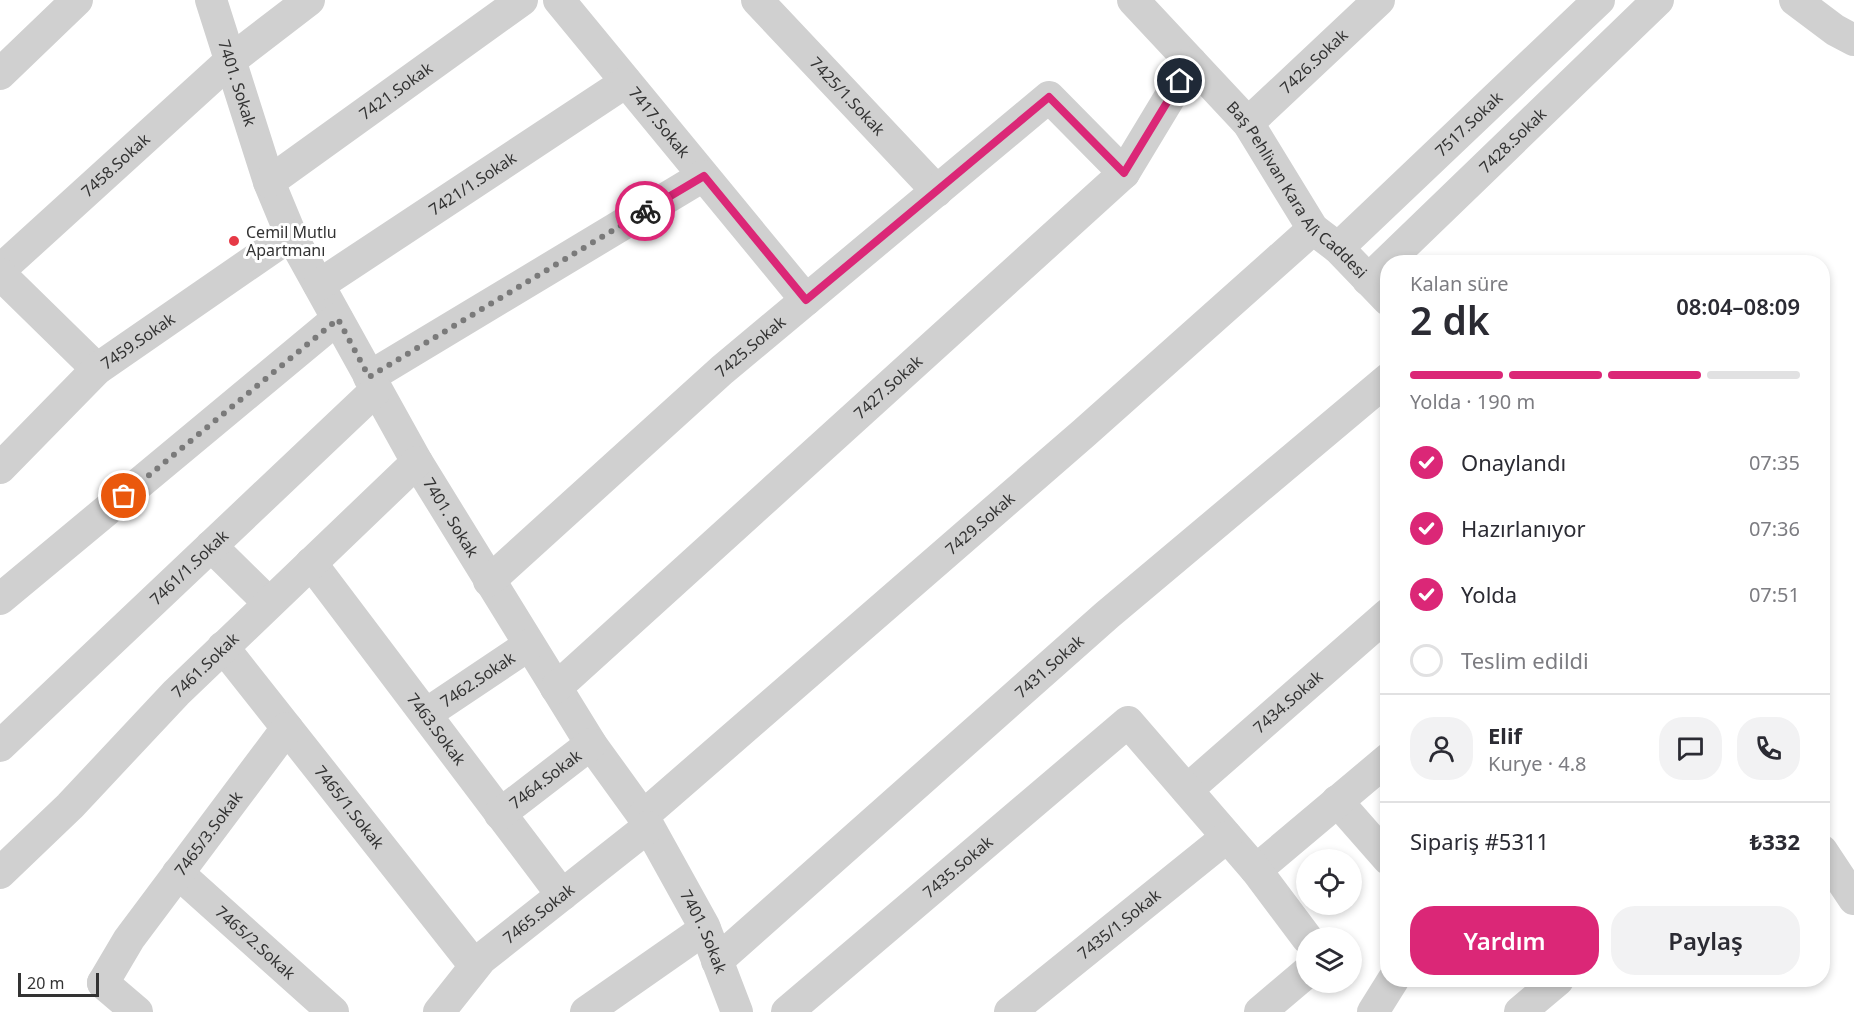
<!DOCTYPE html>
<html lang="tr">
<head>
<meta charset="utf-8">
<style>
  :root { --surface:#fff; --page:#f2f2f3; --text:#2b2b33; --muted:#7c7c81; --line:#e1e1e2; --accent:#db2777 }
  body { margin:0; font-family:"Noto Sans",sans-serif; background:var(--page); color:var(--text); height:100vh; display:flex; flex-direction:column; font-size:22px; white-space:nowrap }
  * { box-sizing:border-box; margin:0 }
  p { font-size:20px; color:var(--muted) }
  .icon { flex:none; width:33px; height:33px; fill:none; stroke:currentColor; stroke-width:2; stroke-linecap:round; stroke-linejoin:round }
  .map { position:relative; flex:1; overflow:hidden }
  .sheet { position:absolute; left:1380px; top:255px; width:450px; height:732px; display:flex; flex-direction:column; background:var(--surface); border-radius:24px; box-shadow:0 3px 9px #0003 }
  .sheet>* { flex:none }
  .tools { position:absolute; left:1296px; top:849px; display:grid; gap:12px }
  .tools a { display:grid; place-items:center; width:66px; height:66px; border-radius:50%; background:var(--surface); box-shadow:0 3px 9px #0003; font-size:30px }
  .scale { position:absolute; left:18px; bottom:15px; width:81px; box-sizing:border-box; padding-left:6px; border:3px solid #333; border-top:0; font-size:16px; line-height:21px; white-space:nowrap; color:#333; -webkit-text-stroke:4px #fff; paint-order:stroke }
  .pin { position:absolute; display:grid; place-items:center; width:51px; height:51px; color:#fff; margin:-26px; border:3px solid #fff; border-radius:50%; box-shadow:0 2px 6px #0007 }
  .courier { position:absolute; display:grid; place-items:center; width:60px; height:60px; margin:-30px; border:4px solid #db2777; border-radius:50%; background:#fff; color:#222; box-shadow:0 2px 8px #0007 }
  .overview em { font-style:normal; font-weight:600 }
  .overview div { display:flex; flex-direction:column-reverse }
  .overview { display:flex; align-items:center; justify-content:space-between; height:102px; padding:0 30px }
  h1 { font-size:39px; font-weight:600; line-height:45px }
  .bar { display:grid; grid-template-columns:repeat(4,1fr); gap:9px 6px; align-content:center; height:72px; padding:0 30px }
  .bar i { height:8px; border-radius:4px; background:var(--line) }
  .bar .current { background:var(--accent) }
  .bar p { grid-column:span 4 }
  .line { display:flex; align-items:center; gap:15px; padding:0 30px; border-top:2px solid var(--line) }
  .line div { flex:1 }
  .round { display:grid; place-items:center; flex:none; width:63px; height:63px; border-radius:24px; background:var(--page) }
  ol { padding:0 30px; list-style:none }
  li { display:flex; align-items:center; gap:18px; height:66px }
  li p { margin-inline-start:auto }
  li .icon { padding:6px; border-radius:50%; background:var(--accent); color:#fff; stroke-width:4 }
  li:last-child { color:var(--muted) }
  li i { width:33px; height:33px; border:3px solid var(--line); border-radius:50% }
  .button { display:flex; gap:12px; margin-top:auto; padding:12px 30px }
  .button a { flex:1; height:69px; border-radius:24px; background:var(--accent); color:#fff; font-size:24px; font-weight:600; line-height:69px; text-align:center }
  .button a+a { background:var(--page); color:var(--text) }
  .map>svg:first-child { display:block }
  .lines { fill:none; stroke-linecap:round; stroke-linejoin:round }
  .minor { stroke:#d0d0d0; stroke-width:32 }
  .done { stroke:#7a7a7a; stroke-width:6; stroke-dasharray:0 10.8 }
  .route { stroke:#db2777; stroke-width:8 }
  .poi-dot { fill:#e63946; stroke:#fff; stroke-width:2 }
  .labels { text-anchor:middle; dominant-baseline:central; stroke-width:6; stroke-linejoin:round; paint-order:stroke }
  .street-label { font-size:16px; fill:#333; stroke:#fff }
  .poi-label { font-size:16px; fill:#333; stroke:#fff; text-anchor:start }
</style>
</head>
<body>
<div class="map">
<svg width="1854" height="1012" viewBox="0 0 1854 1012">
  <rect width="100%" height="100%" fill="#fff"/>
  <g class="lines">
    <g class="minor">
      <path id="s1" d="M211 0 269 182 291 235 417 462 591 744 643 816 704 926 737 1012"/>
      <path id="s2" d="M559 0 806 300"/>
      <path id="s3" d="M757 0 937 191"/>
      <path id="s4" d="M1133 0 1248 123 1313 229 1338 248 1388 300"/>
      <path d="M1795 0 1835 30 1854 40"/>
      <path d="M0 74 77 0"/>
      <path id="s5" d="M1248 123 1379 0"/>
      <path id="s6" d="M269 182 522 0"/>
      <path id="s7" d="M1338 248 1599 0"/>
      <path id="s8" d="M0 270 231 60 309 0"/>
      <path d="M0 274 97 369"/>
      <path id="s9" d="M1368 280 1658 0"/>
      <path id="s10" d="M319 285 626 82"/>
      <path d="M369 377 703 176"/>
      <path id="s11" d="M0 468 97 369 291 235"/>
      <path d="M211 546 269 603"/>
      <path id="s12" d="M311 563 562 895"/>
      <path id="s13" d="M489 581 722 370 1049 97 1124 173"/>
      <path d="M0 599 337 319"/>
      <path id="s14" d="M223 647 475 966"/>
      <path id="s15" d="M556 688 1124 173 1191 62"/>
      <path id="s16" d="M426 714 529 645"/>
      <path id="s17" d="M0 746 376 390"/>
      <path id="s18" d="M1187 790 1388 614"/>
      <path d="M1337 801 1388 859"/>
      <path id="s19" d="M500 814 591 744"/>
      <path id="s20" d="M643 816 1084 433 1313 229"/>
      <path d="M1822 851 1854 899"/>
      <path d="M1256 870 1388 759"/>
      <path id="s21" d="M0 873 70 806 176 693 417 462"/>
      <path id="s22" d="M178 873 333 1012"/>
      <path id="s23" d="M717 961 1107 615 1388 379"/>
      <path id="s24" d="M103 983 129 939 287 728"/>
      <path d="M103 983 137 1012"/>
      <path id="s25" d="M439 1012 481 959 648 827"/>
      <path d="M586 1012 705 929"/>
      <path id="s26" d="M787 1012 1128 722 1256 870 1307 938"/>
      <path id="s27" d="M1010 1012 1227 837"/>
      <path d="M1260 1012 1306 973"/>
      <path d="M1373 1012 1393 980"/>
      <path d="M1520 1012 1558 980"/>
    </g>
  </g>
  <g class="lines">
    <path class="done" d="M124 496 338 319 369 377 645 211"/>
    <path class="route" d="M645 211 704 176 806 300 1049 97 1124 173 1180 81"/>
  </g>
  <circle class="poi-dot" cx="234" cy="241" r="6"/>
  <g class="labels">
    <g class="street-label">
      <text stroke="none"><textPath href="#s5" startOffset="90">7426.Sokak</textPath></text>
      <text stroke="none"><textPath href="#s1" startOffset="87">7401. Sokak</textPath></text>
      <text stroke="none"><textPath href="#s6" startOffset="156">7421.Sokak</textPath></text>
      <text stroke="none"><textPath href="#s3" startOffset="132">7425/1.Sokak</textPath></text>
      <text stroke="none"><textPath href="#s2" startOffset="158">7417.Sokak</textPath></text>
      <text stroke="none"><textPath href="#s7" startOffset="180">7517.Sokak</textPath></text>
      <text stroke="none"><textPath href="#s9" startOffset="201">7428.Sokak</textPath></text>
      <text stroke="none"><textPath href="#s8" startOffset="156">7458.Sokak</textPath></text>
      <text stroke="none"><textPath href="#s10" startOffset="184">7421/1.Sokak</textPath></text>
      <text stroke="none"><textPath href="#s4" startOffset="252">Baş Pehlivan Kara Ali Caddesi</textPath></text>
      <text stroke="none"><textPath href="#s11" startOffset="188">7459.Sokak</textPath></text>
      <text stroke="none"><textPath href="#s13" startOffset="351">7425.Sokak</textPath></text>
      <text stroke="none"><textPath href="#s15" startOffset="448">7427.Sokak</textPath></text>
      <text stroke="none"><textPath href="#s1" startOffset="573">7401. Sokak</textPath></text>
      <text stroke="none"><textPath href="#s20" startOffset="446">7429.Sokak</textPath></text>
      <text stroke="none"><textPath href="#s17" startOffset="260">7461/1.Sokak</textPath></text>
      <text stroke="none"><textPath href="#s21" startOffset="292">7461.Sokak</textPath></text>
      <text stroke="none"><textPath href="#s23" startOffset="444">7431.Sokak</textPath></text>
      <text stroke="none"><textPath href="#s16" startOffset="62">7462.Sokak</textPath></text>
      <text stroke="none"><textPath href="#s18" startOffset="134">7434.Sokak</textPath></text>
      <text stroke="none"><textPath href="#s12" startOffset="208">7463.Sokak</textPath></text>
      <text stroke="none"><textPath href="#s19" startOffset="57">7464.Sokak</textPath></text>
      <text stroke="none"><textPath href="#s14" startOffset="204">7465/1.Sokak</textPath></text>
      <text stroke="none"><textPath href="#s24" startOffset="183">7465/3.Sokak</textPath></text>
      <text stroke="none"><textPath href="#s26" startOffset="224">7435.Sokak</textPath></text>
      <text stroke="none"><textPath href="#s25" startOffset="141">7465.Sokak</textPath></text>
      <text stroke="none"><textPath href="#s27" startOffset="140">7435/1.Sokak</textPath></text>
      <text stroke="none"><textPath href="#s1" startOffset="1059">7401. Sokak</textPath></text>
      <text stroke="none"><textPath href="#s22" startOffset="104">7465/2.Sokak</textPath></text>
    </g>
    <g class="poi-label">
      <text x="246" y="232">Cemil Mutlu<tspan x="246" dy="18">Apartmanı</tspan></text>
    </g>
  </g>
</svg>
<div class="tools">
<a><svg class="icon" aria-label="locate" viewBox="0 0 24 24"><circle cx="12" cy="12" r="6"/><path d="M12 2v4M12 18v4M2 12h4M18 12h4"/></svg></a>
<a><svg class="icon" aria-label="layers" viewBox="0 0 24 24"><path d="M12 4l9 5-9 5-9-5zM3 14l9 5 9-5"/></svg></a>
</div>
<div class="scale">20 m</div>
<div class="pin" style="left:124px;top:496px;background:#ea580c"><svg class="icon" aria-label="bag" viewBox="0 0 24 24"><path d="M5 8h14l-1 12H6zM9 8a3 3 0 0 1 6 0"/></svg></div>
<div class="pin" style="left:1180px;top:81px;background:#1f2937"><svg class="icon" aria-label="home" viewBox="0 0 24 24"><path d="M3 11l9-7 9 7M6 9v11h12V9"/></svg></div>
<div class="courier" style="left:645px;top:211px"><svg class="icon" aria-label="bike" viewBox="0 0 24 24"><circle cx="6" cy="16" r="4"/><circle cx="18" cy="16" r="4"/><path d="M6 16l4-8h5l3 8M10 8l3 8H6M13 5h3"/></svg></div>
<section class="sheet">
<div class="overview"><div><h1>2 dk</h1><p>Kalan süre</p></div><em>08:04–08:09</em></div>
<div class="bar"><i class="current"></i><i class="current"></i><i class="current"></i><i></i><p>Yolda · 190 m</p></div>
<ol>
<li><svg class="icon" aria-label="check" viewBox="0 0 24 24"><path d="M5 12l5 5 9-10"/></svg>Onaylandı<p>07:35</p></li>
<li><svg class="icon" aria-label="check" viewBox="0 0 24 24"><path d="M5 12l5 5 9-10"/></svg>Hazırlanıyor<p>07:36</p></li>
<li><svg class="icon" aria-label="check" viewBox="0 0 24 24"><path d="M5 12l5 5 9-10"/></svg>Yolda<p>07:51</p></li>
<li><i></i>Teslim edildi</li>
</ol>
<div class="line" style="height:108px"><a class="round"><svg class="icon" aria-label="person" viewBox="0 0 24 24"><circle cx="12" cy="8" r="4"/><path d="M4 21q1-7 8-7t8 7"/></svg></a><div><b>Elif</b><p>Kurye · 4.8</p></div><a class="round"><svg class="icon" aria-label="chat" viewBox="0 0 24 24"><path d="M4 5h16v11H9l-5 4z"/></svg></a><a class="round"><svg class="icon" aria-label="phone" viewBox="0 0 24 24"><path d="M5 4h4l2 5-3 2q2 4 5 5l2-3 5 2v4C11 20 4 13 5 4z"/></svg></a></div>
<div class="line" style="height:78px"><div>Sipariş #5311</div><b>₺332</b></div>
<div class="button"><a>Yardım</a><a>Paylaş</a></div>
</section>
</div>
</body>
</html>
